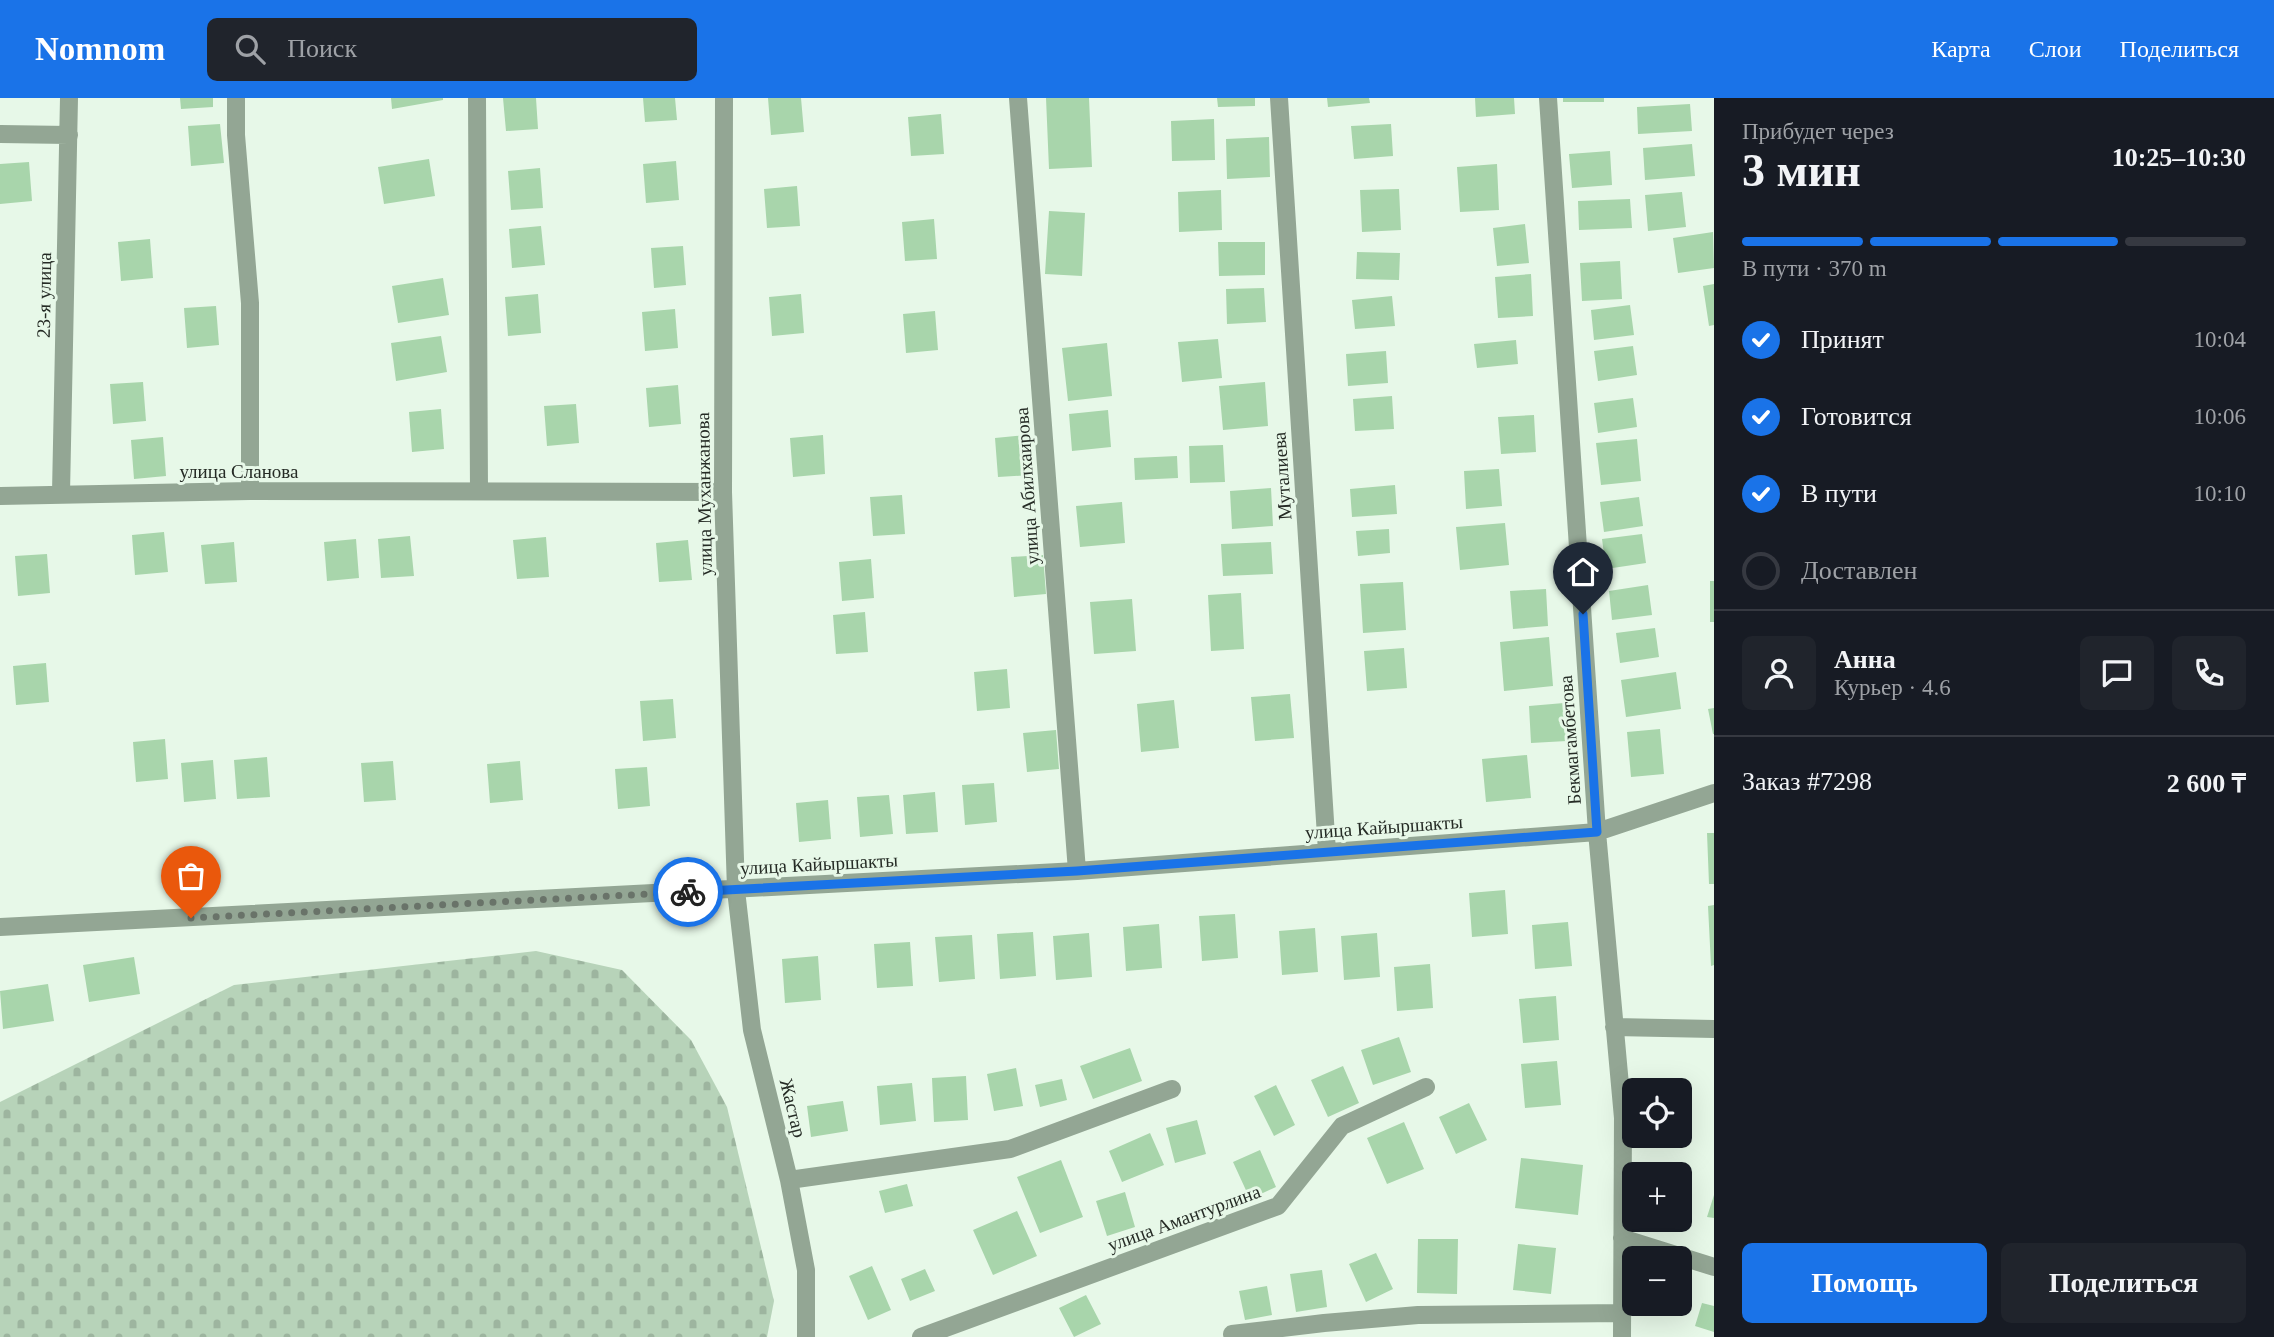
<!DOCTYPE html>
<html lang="ru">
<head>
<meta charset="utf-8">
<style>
  :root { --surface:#171b24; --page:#20242c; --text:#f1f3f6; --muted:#9ea1a6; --line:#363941; --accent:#1a73e8 }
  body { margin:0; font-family:Georgia,serif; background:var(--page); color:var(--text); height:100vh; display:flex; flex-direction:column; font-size:26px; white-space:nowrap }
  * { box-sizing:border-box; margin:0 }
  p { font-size:23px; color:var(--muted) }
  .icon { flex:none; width:38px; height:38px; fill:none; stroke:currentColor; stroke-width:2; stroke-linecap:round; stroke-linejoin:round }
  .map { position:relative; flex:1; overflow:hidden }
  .side { display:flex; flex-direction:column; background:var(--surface); width:560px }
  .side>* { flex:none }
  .buttons { position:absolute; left:1622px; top:980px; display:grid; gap:14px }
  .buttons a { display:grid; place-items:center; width:70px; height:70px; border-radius:10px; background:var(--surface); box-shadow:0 7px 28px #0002; font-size:35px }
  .pin { position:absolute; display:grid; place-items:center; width:60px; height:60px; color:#fff; margin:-72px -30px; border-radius:50% 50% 50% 0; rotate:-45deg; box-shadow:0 0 7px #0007 }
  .pin .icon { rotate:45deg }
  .courier { position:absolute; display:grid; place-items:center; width:70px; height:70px; margin:-35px; border:5px solid #1a73e8; border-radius:50%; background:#fff; color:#222; box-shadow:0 2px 9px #0007 }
  .overview em { font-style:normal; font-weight:700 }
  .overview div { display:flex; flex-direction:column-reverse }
  .overview { display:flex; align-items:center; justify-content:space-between; height:119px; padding:0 28px }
  h1 { font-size:46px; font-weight:700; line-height:52px }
  .bar { display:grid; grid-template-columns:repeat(4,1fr); gap:10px 7px; align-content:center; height:84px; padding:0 28px }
  .bar i { height:9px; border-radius:5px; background:var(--line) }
  .bar .active { background:var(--accent) }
  .bar p { grid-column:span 4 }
  .line { display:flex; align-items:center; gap:18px; padding:0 28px; border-top:2px solid var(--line) }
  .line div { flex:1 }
  .round { display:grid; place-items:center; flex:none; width:74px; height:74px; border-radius:10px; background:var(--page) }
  ol { padding:0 28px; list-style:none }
  li { display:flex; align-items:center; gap:21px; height:77px }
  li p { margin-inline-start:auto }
  li .icon { padding:7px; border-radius:50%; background:var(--accent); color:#fff; stroke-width:4 }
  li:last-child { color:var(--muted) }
  li i { width:38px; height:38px; border:4px solid var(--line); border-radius:50% }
  .button { display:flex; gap:14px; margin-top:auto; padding:14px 28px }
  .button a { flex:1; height:80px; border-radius:10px; background:var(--accent); color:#fff; font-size:28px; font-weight:700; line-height:80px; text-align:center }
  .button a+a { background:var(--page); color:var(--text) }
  header { display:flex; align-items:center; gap:42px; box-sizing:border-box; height:98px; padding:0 35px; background:var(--accent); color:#fff }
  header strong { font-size:33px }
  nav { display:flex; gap:38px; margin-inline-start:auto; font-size:24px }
  .search { width:490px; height:63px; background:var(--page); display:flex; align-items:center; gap:18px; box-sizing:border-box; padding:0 24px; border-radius:10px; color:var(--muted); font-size:26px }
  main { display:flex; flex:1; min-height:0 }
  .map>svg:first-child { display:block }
  .cemetery { fill:url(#cemetery-stones) }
  .building { fill:#a8d5ab }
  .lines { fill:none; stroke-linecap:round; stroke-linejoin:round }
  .minor { stroke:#93a694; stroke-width:18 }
  .done { stroke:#697369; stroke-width:7; stroke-dasharray:0 12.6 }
  .route { stroke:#1a73e8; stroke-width:9 }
  .labels { text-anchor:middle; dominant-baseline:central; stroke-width:6; stroke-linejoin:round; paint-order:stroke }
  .street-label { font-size:19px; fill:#252b25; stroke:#e7f8e8 }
</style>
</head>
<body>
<header>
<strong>Nomnom</strong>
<div class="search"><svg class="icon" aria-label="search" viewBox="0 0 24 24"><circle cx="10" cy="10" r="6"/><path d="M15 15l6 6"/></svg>Поиск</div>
<nav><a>Карта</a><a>Слои</a><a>Поделиться</a></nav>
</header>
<main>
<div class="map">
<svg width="1714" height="1239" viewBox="0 0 1714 1239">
  <defs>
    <pattern id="cemetery-stones" width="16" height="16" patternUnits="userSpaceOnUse" patternTransform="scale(1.75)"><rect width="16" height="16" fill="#b7d3b9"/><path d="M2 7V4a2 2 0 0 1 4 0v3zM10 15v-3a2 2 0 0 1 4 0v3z" fill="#9db59f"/></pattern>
  </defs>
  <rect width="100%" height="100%" fill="#e7f8e8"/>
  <path class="cemetery" d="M536 853 622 872 691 942 727 1009 774 1203 767 1239H0V1004L234 887Z"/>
  <path class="building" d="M180 0H213V9L181 11Z
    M391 0H443V2L392 11Z
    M503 0H536L538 31 506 33Z
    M643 0H675L677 22 645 24Z
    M768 0H801L804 34 771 37Z
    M1046 0H1089L1092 69 1049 71Z
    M1217 0H1255V8L1218 9Z
    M1327 0H1369L1370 5 1328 9Z
    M1475 0H1514L1515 16 1476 19Z
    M1563 0H1604V4H1563Z
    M1690 6 1692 33 1638 36 1637 9Z
    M941 16 944 56 911 58 908 19Z
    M1214 21 1215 62 1172 63 1171 23Z
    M220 26 224 65 191 68 188 28Z
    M1391 26 1393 58 1354 61 1351 28Z
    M1269 39 1270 79 1227 81 1226 41Z
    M1692 46 1695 78 1645 82 1643 50Z
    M1610 53 1612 87 1572 90 1569 56Z
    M429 61 435 98 384 106 378 69Z
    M676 63 679 102 646 105 643 66Z
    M29 64 32 103 0 106V66Z
    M1497 66 1499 112 1460 114 1457 69Z
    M540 70 543 110 511 112 508 73Z
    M797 88 800 128 767 130 764 91Z
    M1399 91 1401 132 1362 134 1360 92Z
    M1221 92 1222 132 1179 134 1178 94Z
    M1682 94 1686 129 1648 133 1645 97Z
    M1630 101 1632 130 1579 132 1578 103Z
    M1049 113 1085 115 1082 178 1045 176Z
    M934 121 937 161 905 163 902 124Z
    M1525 126 1529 165 1497 168 1493 130Z
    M541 128 545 167 512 170 509 131Z
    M1713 134 1714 170 1678 175 1673 140Z
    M150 141 153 180 121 183 118 144Z
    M1218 144H1265V177L1219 178Z
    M683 148 686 187 654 190 651 150Z
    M1357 154 1400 155 1399 182 1356 181Z
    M1620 163 1622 201 1582 203 1580 165Z
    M1531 176 1533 218 1498 220 1495 179Z
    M443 180 449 217 398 225 392 188Z
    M1714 186V227L1709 228 1703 188Z
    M1264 190 1266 224 1227 226 1226 191Z
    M538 196 541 235 508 238 505 199Z
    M801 196 804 235 772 238 769 199Z
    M1392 198 1395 228 1355 231 1352 202Z
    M1630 207 1634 237 1594 242 1591 212Z
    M216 208 219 247 187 250 184 210Z
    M675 211 678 250 645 253 642 214Z
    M935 213 938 252 906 255 903 216Z
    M441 238 447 274 396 283 391 245Z
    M1218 241 1222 280 1182 284 1178 244Z
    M1516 242 1518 266 1477 270 1474 246Z
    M1107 245 1112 298 1068 303 1062 250Z
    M1633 248 1637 277 1598 283 1594 253Z
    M1386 253 1388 285 1348 288 1346 256Z
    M143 284 146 323 113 326 110 286Z
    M1265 284 1268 328 1223 332 1219 288Z
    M678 287 681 326 649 329 646 290Z
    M1392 298 1394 331 1355 333 1353 301Z
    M1633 300 1637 329 1598 335 1594 305Z
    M576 306 579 345 547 348 544 308Z
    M441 311 444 351 412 354 409 314Z
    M1108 312 1111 349 1072 353 1069 316Z
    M1534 317 1536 354 1501 356 1498 319Z
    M823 337 825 376 793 379 790 340Z
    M1027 337 1030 377 998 379 995 340Z
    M163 339 166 378 134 381 131 342Z
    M1637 341 1641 383 1601 387 1596 345Z
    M1223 347 1225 384 1190 385 1189 348Z
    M1177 358 1178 380 1135 382 1134 360Z
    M1499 371 1502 408 1466 411 1464 373Z
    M1395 387 1397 416 1352 419 1350 391Z
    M1271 390 1273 428 1232 431 1230 393Z
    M902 397 905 436 873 438 870 399Z
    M1639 399 1643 428 1604 434 1600 404Z
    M1122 404 1125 445 1080 449 1076 408Z
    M1505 425 1509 467 1460 472 1456 429Z
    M1389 431 1390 455 1358 458 1356 433Z
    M164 434 168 474 135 477 132 437Z
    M1642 436 1646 465 1606 471 1602 441Z
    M410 438 414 478 381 480 378 441Z
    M546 439 549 479 517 481 513 442Z
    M356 441 359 480 327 483 324 444Z
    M688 442 692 482 659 484 656 445Z
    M234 444 237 484 205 486 201 447Z
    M1271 444 1273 476 1223 478 1221 446Z
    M47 456 50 495 18 498 15 458Z
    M1043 457 1046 496 1014 499 1011 459Z
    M871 461 874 500 842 503 839 464Z
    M1710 483H1714V524H1710Z
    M1403 484 1406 532 1363 535 1360 486Z
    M1648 487 1652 517 1612 522 1609 493Z
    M1546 491 1548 528 1513 531 1510 493Z
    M1241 495 1244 551 1211 553 1208 497Z
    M1132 501 1136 553 1094 556 1090 504Z
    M865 514 868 554 836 556 833 517Z
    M1655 530 1659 559 1620 565 1616 535Z
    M1549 539 1553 588 1504 593 1500 544Z
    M1404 550 1407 590 1367 593 1364 553Z
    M46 565 49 604 16 607 13 568Z
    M1007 571 1010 610 977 613 974 574Z
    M1676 574 1681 611 1626 619 1621 582Z
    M1290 596 1294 640 1255 643 1251 599Z
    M673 601 676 640 643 643 640 603Z
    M1174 602 1179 650 1141 654 1137 606Z
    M1564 605 1567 643 1531 645 1529 608Z
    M1714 610V636H1713L1708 611Z
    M1660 631 1664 676 1631 679 1627 634Z
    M1056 632 1059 671 1027 674 1023 635Z
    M165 641 168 681 136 684 133 644Z
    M1527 657 1531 700 1486 704 1482 661Z
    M267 659 270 699 237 701 234 662Z
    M213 662 216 701 184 704 181 665Z
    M393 663 396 702 364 704 361 665Z
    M520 663 523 702 490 705 487 666Z
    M647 669 650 708 618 711 615 671Z
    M994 685 997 724 965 727 962 687Z
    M935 694 938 734 906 736 903 697Z
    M889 697 893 736 860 739 857 699Z
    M828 702 831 741 799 744 796 705Z
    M1707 735H1714V786H1709Z
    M1505 792 1508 836 1472 839 1469 795Z
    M1714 807V867L1711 868 1708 808Z
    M1235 816 1238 860 1202 863 1199 818Z
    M1568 824 1572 868 1535 871 1532 827Z
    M1159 826 1162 870 1126 873 1123 829Z
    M1315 830 1318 874 1282 877 1279 833Z
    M1033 834 1036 878 1000 881 997 836Z
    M1089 835 1092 879 1056 882 1053 838Z
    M1377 835 1380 879 1344 882 1341 838Z
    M972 837 975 881 939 884 935 839Z
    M910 844 913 888 877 890 874 846Z
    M818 858 821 902 785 905 782 861Z
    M134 859 140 896 89 904 83 867Z
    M1430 866 1433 910 1397 913 1394 869Z
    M48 886 54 923 3 931 0 893Z
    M1556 898 1559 942 1523 945 1519 901Z
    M1399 939 1411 974 1373 987 1361 952Z
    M1130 950 1142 983 1093 1001 1080 968Z
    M1557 963 1561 1007 1525 1010 1521 966Z
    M1343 968 1359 1005 1328 1019 1311 982Z
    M1016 970 1023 1008 994 1013 987 976Z
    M966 978 968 1022 934 1024 932 980Z
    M1062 981 1067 1002 1040 1009 1035 987Z
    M912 985 916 1023 880 1027 877 988Z
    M1276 987 1295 1027 1274 1038 1254 998Z
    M843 1003 848 1033 811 1039 807 1008Z
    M1469 1005 1487 1042 1456 1056 1439 1019Z
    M1197 1022 1206 1056 1175 1065 1166 1030Z
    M1404 1024 1424 1071 1387 1086 1367 1040Z
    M1150 1035 1164 1067 1122 1084 1109 1053Z
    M1260 1052 1276 1089 1250 1101 1233 1064Z
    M1521 1060 1583 1067 1578 1117 1515 1110Z
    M1061 1062 1083 1119 1040 1135 1017 1079Z
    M907 1086 913 1108 885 1115 879 1093Z
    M1125 1094 1135 1129 1107 1138 1096 1103Z
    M1714 1097V1120L1707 1119Z
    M1017 1113 1037 1158 993 1177 973 1132Z
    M1418 1141H1458L1457 1196 1417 1195Z
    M1518 1146 1556 1150 1551 1196 1513 1192Z
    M1376 1155 1393 1191 1366 1204 1349 1166Z
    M872 1168 891 1212 868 1222 849 1178Z
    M925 1171 935 1193 910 1203 901 1181Z
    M1322 1172 1327 1209 1296 1214 1290 1176Z
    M1267 1188 1272 1217 1245 1222 1239 1193Z
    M1086 1197 1101 1226 1074 1239 1059 1210Z
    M1702 1205 1714 1208V1234L1695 1228Z"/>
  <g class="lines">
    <path class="minor" d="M236 0V37L250 205V393
      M477 0 479 393
      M724 0 723 394 736 792 752 932 789 1082 806 1172V1239
      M1018 0 1077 773
      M1279 0 1327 754
      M1548 0 1597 734 1623 1020 1622 1239
      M0 36 69 37
      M61 395 69 0
      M0 398 250 393 723 394
      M0 829 1077 773 1597 734 1714 695
      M1614 929 1714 931
      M789 1082 1010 1051 1172 991
      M1622 1140 1714 1169
      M1232 1236 1324 1225 1418 1217 1622 1215
      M921 1239 1278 1108 1342 1028 1426 989"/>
  </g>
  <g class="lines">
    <path class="done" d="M191 820 688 794"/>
    <path class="route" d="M688 794 1077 773 1597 734 1583 516"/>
  </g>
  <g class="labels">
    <g class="street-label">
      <text transform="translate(44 197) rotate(-89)">23-я улица</text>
      <text x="239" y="373">улица Сланова</text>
      <text transform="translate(1282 378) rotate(-94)">Муталиева</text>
      <text transform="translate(1027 388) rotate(-94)">улица Абилхаирова</text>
      <text transform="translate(704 396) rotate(-91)">улица Муханжанова</text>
      <text transform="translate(1570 642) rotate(-94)">Бекмагамбетова</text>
      <text transform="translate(1384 729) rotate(-4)">улица Кайыршакты</text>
      <text transform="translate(819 766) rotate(-3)">улица Кайыршакты</text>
      <text transform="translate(793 1010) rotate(76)">Жастар</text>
      <text transform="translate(1184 1120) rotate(-20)">улица Амантурлина</text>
    </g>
  </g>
</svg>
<div class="buttons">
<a><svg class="icon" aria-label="locate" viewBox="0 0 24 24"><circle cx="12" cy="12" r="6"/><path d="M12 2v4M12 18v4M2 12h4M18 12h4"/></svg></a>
<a>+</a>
<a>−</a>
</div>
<div class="pin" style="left:191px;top:820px;background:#ea580c"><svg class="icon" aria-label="bag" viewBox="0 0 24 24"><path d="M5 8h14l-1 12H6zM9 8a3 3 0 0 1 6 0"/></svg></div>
<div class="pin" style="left:1583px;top:516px;background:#1f2937"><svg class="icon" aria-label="home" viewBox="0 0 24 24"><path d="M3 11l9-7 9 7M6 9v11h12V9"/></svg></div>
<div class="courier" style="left:688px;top:794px"><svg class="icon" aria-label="bike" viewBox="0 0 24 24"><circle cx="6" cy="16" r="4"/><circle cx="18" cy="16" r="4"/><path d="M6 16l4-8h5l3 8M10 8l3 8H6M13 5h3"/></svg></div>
</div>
<section class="side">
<div class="overview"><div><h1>3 мин</h1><p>Прибудет через</p></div><em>10:25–10:30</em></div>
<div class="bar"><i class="active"></i><i class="active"></i><i class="active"></i><i></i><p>В пути · 370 m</p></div>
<ol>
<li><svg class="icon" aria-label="check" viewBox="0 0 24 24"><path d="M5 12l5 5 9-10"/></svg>Принят<p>10:04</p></li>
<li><svg class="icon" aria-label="check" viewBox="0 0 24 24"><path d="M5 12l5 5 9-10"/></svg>Готовится<p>10:06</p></li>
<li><svg class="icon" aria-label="check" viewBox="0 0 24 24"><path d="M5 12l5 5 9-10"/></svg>В пути<p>10:10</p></li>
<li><i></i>Доставлен</li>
</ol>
<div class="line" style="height:126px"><a class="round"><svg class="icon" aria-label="person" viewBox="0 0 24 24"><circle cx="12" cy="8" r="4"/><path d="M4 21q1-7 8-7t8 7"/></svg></a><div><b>Анна</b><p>Курьер · 4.6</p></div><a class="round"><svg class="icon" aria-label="chat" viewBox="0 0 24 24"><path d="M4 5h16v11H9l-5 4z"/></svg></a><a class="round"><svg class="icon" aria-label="phone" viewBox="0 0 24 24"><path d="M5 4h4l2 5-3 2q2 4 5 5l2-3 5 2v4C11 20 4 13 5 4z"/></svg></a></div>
<div class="line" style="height:91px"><div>Заказ #7298</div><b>2 600 ₸</b></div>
<div class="button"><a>Помощь</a><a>Поделиться</a></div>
</section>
</main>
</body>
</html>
